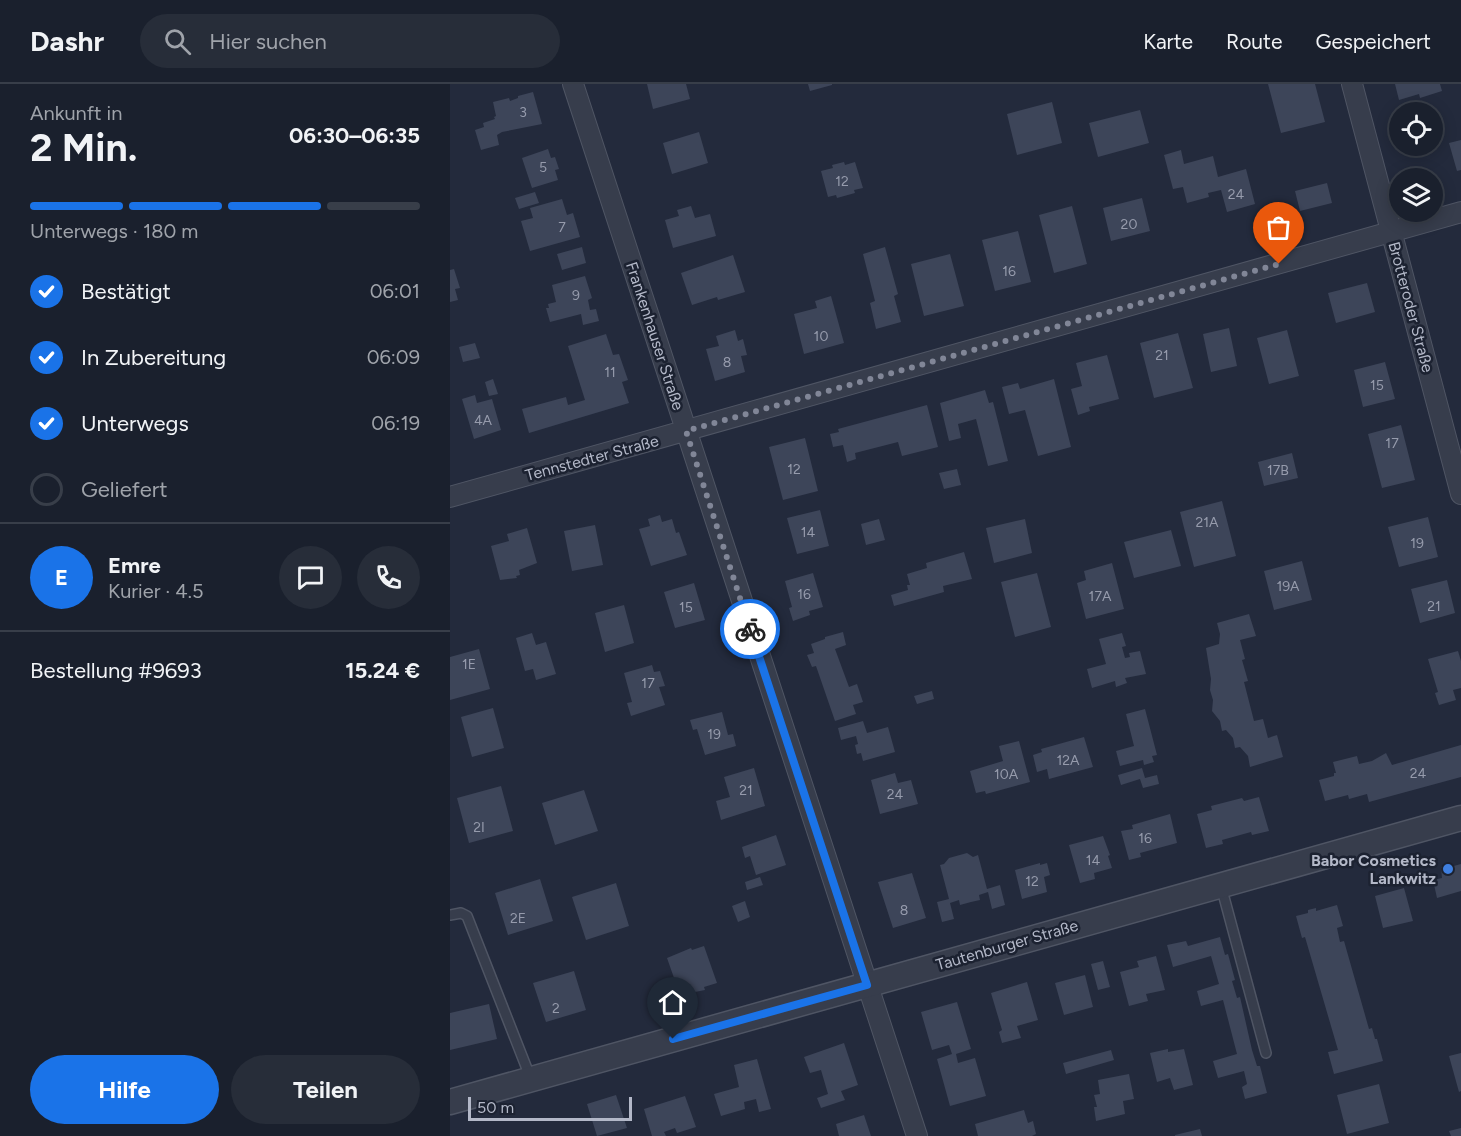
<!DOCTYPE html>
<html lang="de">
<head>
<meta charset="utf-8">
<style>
  :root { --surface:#1a202d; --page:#272d39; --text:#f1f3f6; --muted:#9fa3aa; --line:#383e49; --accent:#1a73e8 }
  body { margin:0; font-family:Figtree,sans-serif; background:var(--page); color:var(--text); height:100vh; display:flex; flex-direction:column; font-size:22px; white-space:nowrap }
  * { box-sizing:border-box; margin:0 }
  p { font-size:20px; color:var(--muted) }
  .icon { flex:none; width:33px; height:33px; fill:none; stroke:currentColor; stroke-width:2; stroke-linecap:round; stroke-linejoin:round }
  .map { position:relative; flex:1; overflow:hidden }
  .panel { display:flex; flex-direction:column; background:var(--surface); width:450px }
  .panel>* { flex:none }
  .buttons { position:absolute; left:939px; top:18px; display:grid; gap:12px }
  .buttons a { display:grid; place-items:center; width:54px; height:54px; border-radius:50%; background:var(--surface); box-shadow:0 3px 15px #0003,0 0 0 2px var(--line); font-size:30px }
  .scale { position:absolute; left:18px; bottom:15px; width:164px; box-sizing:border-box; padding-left:6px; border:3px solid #b3b8c8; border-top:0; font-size:16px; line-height:21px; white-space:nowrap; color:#b3b8c8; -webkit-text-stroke:4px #1c2231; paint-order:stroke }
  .pin { position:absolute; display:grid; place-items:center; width:51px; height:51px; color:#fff; margin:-62px -26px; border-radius:50% 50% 50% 0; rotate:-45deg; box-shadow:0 0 6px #0007 }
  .pin .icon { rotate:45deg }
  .courier { position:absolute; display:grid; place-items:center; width:60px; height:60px; margin:-30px; border:4px solid #1a73e8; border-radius:50%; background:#fff; color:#222; box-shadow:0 2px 8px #0007 }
  .headline em { font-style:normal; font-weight:700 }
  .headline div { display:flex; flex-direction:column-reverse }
  .headline { display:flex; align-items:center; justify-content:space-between; height:102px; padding:0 30px }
  h1 { font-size:39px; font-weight:700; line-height:45px }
  .bar { display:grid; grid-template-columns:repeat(4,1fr); gap:9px 6px; align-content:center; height:72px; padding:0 30px }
  .bar i { height:8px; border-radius:4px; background:var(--line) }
  .bar .selected { background:var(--accent) }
  .bar p { grid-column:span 4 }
  .line { display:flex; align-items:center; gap:15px; padding:0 30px; border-top:2px solid var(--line) }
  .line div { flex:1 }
  .round { display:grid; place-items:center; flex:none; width:63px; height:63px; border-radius:32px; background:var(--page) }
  ol { padding:0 30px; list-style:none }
  li { display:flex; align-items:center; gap:18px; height:66px }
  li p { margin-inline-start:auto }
  li .icon { padding:6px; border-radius:50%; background:var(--accent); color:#fff; stroke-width:4 }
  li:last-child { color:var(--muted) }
  li i { width:33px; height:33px; border:3px solid var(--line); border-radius:50% }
  .cta { display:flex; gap:12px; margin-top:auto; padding:12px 30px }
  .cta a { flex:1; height:69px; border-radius:36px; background:var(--accent); color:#fff; font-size:24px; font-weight:700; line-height:69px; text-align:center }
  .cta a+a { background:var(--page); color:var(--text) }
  header { display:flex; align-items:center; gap:36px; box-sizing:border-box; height:84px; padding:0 30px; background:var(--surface); border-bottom:2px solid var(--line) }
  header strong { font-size:28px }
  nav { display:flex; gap:33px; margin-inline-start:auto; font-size:21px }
  .search { width:420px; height:54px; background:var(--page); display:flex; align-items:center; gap:15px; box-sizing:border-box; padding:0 21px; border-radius:33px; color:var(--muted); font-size:22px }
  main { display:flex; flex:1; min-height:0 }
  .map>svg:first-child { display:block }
  .building { fill:#3d4559 }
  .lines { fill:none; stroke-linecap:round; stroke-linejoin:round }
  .service-casing { stroke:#4f5564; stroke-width:12 }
  .minor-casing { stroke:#4f5564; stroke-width:22 }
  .tertiary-casing { stroke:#4f5564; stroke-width:27 }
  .service { stroke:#373d4c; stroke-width:9 }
  .minor { stroke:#373d4c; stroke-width:20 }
  .tertiary { stroke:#373d4c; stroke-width:24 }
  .done { stroke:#818697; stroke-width:6; stroke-dasharray:0 10.8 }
  .route { stroke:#1a73e8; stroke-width:8 }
  .shop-dot { fill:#3f7fe0; stroke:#1c2231; stroke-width:2 }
  .labels { text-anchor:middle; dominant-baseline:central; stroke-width:5; stroke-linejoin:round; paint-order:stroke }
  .number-label { font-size:14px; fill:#969bac }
  .street-label { font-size:16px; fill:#b3b8c8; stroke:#1c2231 }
  .poi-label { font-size:16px; font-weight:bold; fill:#b3b8c8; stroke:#1c2231; text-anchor:end }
</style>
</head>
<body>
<header>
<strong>Dashr</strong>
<div class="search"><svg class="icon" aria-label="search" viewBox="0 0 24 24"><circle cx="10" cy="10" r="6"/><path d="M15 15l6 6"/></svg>Hier suchen</div>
<nav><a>Karte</a><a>Route</a><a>Gespeichert</a></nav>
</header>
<main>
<section class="panel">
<div class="headline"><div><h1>2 Min.</h1><p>Ankunft in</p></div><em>06:30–06:35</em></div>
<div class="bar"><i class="selected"></i><i class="selected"></i><i class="selected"></i><i></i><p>Unterwegs · 180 m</p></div>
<ol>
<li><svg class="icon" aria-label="check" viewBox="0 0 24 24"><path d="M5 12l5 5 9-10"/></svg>Bestätigt<p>06:01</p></li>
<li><svg class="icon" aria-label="check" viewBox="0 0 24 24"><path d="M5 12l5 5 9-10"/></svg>In Zubereitung<p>06:09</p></li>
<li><svg class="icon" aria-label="check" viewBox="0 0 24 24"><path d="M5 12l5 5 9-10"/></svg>Unterwegs<p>06:19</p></li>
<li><i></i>Geliefert</li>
</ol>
<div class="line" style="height:108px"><b class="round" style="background:var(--accent);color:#fff">E</b><div><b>Emre</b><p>Kurier · 4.5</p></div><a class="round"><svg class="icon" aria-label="chat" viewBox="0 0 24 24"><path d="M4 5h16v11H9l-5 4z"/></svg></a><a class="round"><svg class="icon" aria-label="phone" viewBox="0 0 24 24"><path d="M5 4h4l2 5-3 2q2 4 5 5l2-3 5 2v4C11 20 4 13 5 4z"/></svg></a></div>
<div class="line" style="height:78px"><div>Bestellung #9693</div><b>15.24 €</b></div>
<div class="cta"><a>Hilfe</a><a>Teilen</a></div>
</section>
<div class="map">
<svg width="1011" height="1052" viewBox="0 0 1011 1052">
  <rect width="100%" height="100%" fill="#232a3c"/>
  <path class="building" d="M197 0H236L240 15 203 25Z
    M358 0H382V1L360 7Z
    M818 0H865L875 38 831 49Z
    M945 0H990L992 7 970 14 969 10 949 16Z
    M83 8 92 40 52 48 47 51 49 61 31 66 25 46 34 43 33 39 45 35 44 33 46 32 43 18 59 14 60 17 68 14V12Z
    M602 18 612 59 567 71 557 30Z
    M690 26 699 59 648 73 639 39Z
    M249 48 258 79 222 90 213 59Z
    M1011 56V86L1007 87 999 59Z
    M98 65 101 74 105 73 109 85 105 86 108 96 82 104 72 74Z
    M731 66 734 80 763 72 768 93 796 85 805 120 777 128 771 106 758 109 759 113 737 119 733 103 723 105 714 71Z
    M394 78 395 81 405 78 413 104 404 106 405 109 387 114 386 111 378 113 371 87 383 84 382 81Z
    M877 99 882 119 850 127 845 107Z
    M85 108 89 119 69 125 65 114Z
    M692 114 700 147 661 157 653 124Z
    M112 115 117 131 123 129 130 153 80 167 71 137 83 134 80 124Z
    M241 122 245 134 260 130 266 152 223 164 215 136 229 132 227 126Z
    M622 122 637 180 604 189 589 131Z
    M568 147 581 198 545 207 532 156Z
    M132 163 136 179 112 186 107 170Z
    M435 163 448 210 444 212 451 238 426 245 420 219 425 217 413 170Z
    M500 170 514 222 474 232 461 180Z
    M283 171 295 208 268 216 267 213 242 221 231 189Z
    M4 185 10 204 5 205 8 216 0 218V186Z
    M135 192 142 214 138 216 140 226 146 225 149 237 133 241 131 230 100 238 96 224H99L98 220 106 218 102 201Z
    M917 199 925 228 886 239 878 209Z
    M381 212 394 259 354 270 344 230 367 224 365 217Z
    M779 244 787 282 761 288 753 250Z
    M285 246 288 257 293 255 297 271 291 272 295 288 265 297 256 265 269 262 266 252Z
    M837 246 849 292 819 300 807 254Z
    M728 249 743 304 704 314 690 259Z
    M156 250 163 271 169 270 178 296 172 298 179 319 79 349 72 325 116 313 118 321 135 316 118 262Z
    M25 259 30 274 13 278 9 263Z
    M657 271 669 315 639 323 640 327 628 331 621 305 632 302 626 279Z
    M935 278 945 315 913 323 904 286Z
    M43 295 48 310 39 312 35 298Z
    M604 295 621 363 588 372 575 326 559 330 552 303 568 299 570 305Z
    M535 306 539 319 543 318 558 377 538 382 526 335 508 340 511 354 499 357 490 319Z
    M25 311 27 319 42 315 51 346 24 355 12 315Z
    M477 321 488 363 452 372 448 358 405 369 406 375 397 378 393 361 383 363 380 350 389 348 388 345Z
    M951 341 965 396 932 404 918 350Z
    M355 354 368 407 333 416 319 363Z
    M842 369 848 394 814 402 808 378Z
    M507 385 511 401 494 405 489 389Z
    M772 417 786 472 744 483 730 428Z
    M370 426 379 462 347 470 337 434Z
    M210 431 212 438 222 435 226 449 229 448 237 471 201 482 189 445 200 442 198 435Z
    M978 433 988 473 949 483 938 443Z
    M429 435 435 456 416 461 411 440Z
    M575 435 582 469 544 479 536 444Z
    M145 441 153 481 122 487 114 447Z
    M77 444 87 479 69 486 70 491 66 492 67 494 50 496 41 462 59 457 57 450Z
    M721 446 731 482 684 494 674 458Z
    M514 468 522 495 493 502 494 508 444 522 441 511 458 506 457 501H460L457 490 477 484 476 479Z
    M852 477 862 516 824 526 814 487Z
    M662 479 674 525 636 535 627 499 636 496 634 487Z
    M363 489 373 523 359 527 360 531 343 537 339 524 342 523 335 497Z
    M587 489 601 543 565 553 551 498Z
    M997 496 1005 529 970 539 961 505Z
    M244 499 255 536 225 544 214 508Z
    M174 521 184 559 155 568 145 529Z
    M799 530 806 552 790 556 795 575 792 576 798 597 794 598 804 637 813 635 818 654 827 651 833 673 800 683 798 672 790 663 785 664 783 654 776 646 772 647 770 637 762 627 763 616 760 606 761 595 756 564 769 560 770 550 767 539Z
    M393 548 396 561 385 565 399 603 407 600 413 618 403 621 406 630 385 637 366 582 362 583 357 571 364 569 361 560 375 555V553Z
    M82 549 86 561 96 558 106 590 86 596 83 585 75 587 66 554Z
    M672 549 676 562 672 563 675 574 680 573 679 569 690 567 696 590 675 594 677 599 666 603 665 597 642 604 637 585 656 580 649 555Z
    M29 565 40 605 0 616V573Z
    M1008 567 1011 577V604L1003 606 1006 616 989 621 985 609 988 608 978 575Z
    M202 581 204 588 210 587 215 602 209 603 215 621 181 632 177 619 182 618 174 589Z
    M482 607 484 615 467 620 464 612Z
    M43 624 54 664 22 673 11 633Z
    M695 625 707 671 702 672 704 678 694 681 693 676 670 682 666 667 684 662 676 630Z
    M272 628 278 651 283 650 286 662 255 671 247 645 243 646 240 636Z
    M413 637 417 649 438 643 445 668 413 677 411 669 407 670 405 661 408 660 406 652 391 656 388 644Z
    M634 653 643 683 599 695 597 685 587 688 583 671 592 668 591 665Z
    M569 657 580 698 536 710 535 707 526 709 520 687 553 677 549 662Z
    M1011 661V693L919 718 917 710 899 715 898 711 875 717 869 696 884 692V689H886L883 678 907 672 909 680 922 677 936 669 942 681Z
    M304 684 315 722 271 736 266 717 280 713 274 693Z
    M692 684 695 694 707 691 709 700 693 704 690 695 671 701 668 691Z
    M445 689 448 699 461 696 468 720 430 730 421 696Z
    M51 702 63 747 19 759 7 714Z
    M134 706 148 747 105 761 92 719Z
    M809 713 819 747 802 751 801 748 772 756 773 760 756 764 747 730 762 726 761 722 792 714 794 717Z
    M720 730 727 759 690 769 691 773 679 776 671 747 683 745 682 741Z
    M326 751 336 781 306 791 300 772 295 774 292 763Z
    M653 752 660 771 658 772 662 784 644 789 645 795 630 799 619 761Z
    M517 769 523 773 528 771 537 805 550 801 555 821 542 825 538 808 529 811 530 816 521 818 510 821 509 816 500 819 504 835 492 838 487 818 499 815 490 781 494 780 499 774Z
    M590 779V781L597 779 600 791 594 793 597 808 572 815 565 786Z
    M1011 780V807L987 814 983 796 992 794 991 783 998 781 1000 783Z
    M462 789 476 834 443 844 428 798Z
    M310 793 313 801 297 806 295 798Z
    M90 795 103 837 58 851 45 809Z
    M166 799 179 842 136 856 122 813Z
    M954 804 963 837 933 844 925 812Z
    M295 817 300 833 288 838 282 822Z
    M887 821 893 842 887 844 890 858 894 857 919 945 922 944 925 955H927L933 977 884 990 878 968 888 966 855 853 852 854 846 832 858 829V826L866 824V827Z
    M770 853 775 871 778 870 785 896 782 897 787 914 790 913 802 966 807 982H810L817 1009 795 1015 792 1003 797 1000 794 987 768 994 763 977 787 970 773 916 751 922 747 907 769 900 761 872 723 883 717 861 736 857 738 862Z
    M254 862 267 899 254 903 255 906 230 911 217 874 241 864 242 866Z
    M706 872 715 906 696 910 698 917 679 922 670 888 689 883 687 877Z
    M653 877 660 903 648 906 641 880Z
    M124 887 136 926 96 938 83 899Z
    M635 891 643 923 614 931 605 899Z
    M577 898 588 936 567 942 571 954 552 959 549 948 552 946 541 909Z
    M507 918 521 965 506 970 508 979 525 974 536 1012 500 1022 487 975 502 970 499 961 482 966 471 928Z
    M39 920 47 955 0 966V929Z
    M394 959 408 1001 391 1007 395 1016 371 1024 367 1014 378 1010 371 986 360 989 354 973Z
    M718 965V968L734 965 743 1001 724 1006 720 994 707 998 700 969Z
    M661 966 664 976 616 990 613 979Z
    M1011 969V1007L1009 1008 999 972Z
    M307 975 321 1025 309 1028 306 1015 294 1018 295 1025 271 1032 264 1010 289 1003 284 981Z
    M679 990 684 1015 673 1017 675 1030 646 1037 644 1023H647L644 1011 650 1010 648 996Z
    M929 1000 939 1039 897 1050 887 1011Z
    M166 1011 177 1044 147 1052 137 1020Z
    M235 1012 246 1043 227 1049 225 1044 214 1048 216 1052H202L194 1025Z
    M574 1026 578 1039 583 1037 586 1050 582 1052H528L525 1040Z
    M414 1031 421 1052H389L386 1040Z
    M1011 1044V1052H1001L999 1047Z
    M750 1045 752 1052H725V1051Z"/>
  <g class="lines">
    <defs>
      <path id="service" d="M771 802 816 969
        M0 831 11 829 17 832 81 995"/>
      <path id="minor" d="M123 0 467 1052
        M902 0 1011 410
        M0 413 1011 128"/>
      <path id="tertiary" d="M0 1018 1011 734"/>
    </defs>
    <use href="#service" class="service-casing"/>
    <use href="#minor" class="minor-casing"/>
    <use href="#tertiary" class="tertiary-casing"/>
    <use href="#service" class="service"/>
    <use href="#minor" class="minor"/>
    <use href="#tertiary" class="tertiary"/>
  </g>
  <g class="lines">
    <path class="done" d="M300 545 236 347 829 180"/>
    <path class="route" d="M223 955 417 901 300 545"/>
  </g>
  <circle class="shop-dot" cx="998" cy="785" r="6"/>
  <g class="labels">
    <g class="number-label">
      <text x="73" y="28">3</text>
      <text x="93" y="83">5</text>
      <text x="392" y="97">12</text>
      <text x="786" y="110">24</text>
      <text x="679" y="140">20</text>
      <text x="112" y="143">7</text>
      <text x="559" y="187">16</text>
      <text x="126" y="211">9</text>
      <text x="371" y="252">10</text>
      <text x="712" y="271">21</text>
      <text x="277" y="278">8</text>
      <text x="160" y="288">11</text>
      <text x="927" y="301">15</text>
      <text x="33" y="336">4A</text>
      <text x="942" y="359">17</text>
      <text x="344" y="385">12</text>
      <text x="828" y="386">17B</text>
      <text x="757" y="438">21A</text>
      <text x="358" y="448">14</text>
      <text x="967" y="459">19</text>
      <text x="838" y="502">19A</text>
      <text x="354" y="510">16</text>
      <text x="650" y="512">17A</text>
      <text x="984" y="522">21</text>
      <text x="236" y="523">15</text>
      <text x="19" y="580">1E</text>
      <text x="198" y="599">17</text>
      <text x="264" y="650">19</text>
      <text x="618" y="676">12A</text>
      <text x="968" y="689">24</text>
      <text x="556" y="690">10A</text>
      <text x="296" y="706">21</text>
      <text x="445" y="710">24</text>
      <text x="29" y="743">2I</text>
      <text x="695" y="754">16</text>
      <text x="643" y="776">14</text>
      <text x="582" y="797">12</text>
      <text x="454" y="826">8</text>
      <text x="68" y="834">2E</text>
      <text x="106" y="924">2</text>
    </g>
    <g class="street-label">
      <text transform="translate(961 223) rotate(75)">Brotteroder Straße</text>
      <text transform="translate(205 252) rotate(72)">Frankenhauser Straße</text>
      <text transform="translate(142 374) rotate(-15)">Tennstedter Straße</text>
      <text transform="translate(557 861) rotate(-16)">Tautenburger Straße</text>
    </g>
    <g class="poi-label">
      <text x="986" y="776">Babor Cosmetics<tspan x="986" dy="18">Lankwitz</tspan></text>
    </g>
  </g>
</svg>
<div class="buttons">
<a><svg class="icon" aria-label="locate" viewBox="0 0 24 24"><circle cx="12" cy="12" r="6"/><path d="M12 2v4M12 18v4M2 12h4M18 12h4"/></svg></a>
<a><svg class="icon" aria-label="layers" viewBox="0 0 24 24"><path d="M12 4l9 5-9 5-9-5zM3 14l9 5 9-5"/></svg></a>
</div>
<div class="scale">50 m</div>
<div class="pin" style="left:829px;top:180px;background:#ea580c"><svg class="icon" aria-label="bag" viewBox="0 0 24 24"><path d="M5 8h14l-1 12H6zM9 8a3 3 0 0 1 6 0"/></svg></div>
<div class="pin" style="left:223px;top:955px;background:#1f2937"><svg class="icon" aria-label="home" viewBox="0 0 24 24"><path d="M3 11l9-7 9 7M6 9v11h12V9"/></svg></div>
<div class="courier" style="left:300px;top:545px"><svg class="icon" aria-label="bike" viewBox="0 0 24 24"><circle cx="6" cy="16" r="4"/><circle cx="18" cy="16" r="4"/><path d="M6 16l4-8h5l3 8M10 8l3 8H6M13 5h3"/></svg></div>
</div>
</main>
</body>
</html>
